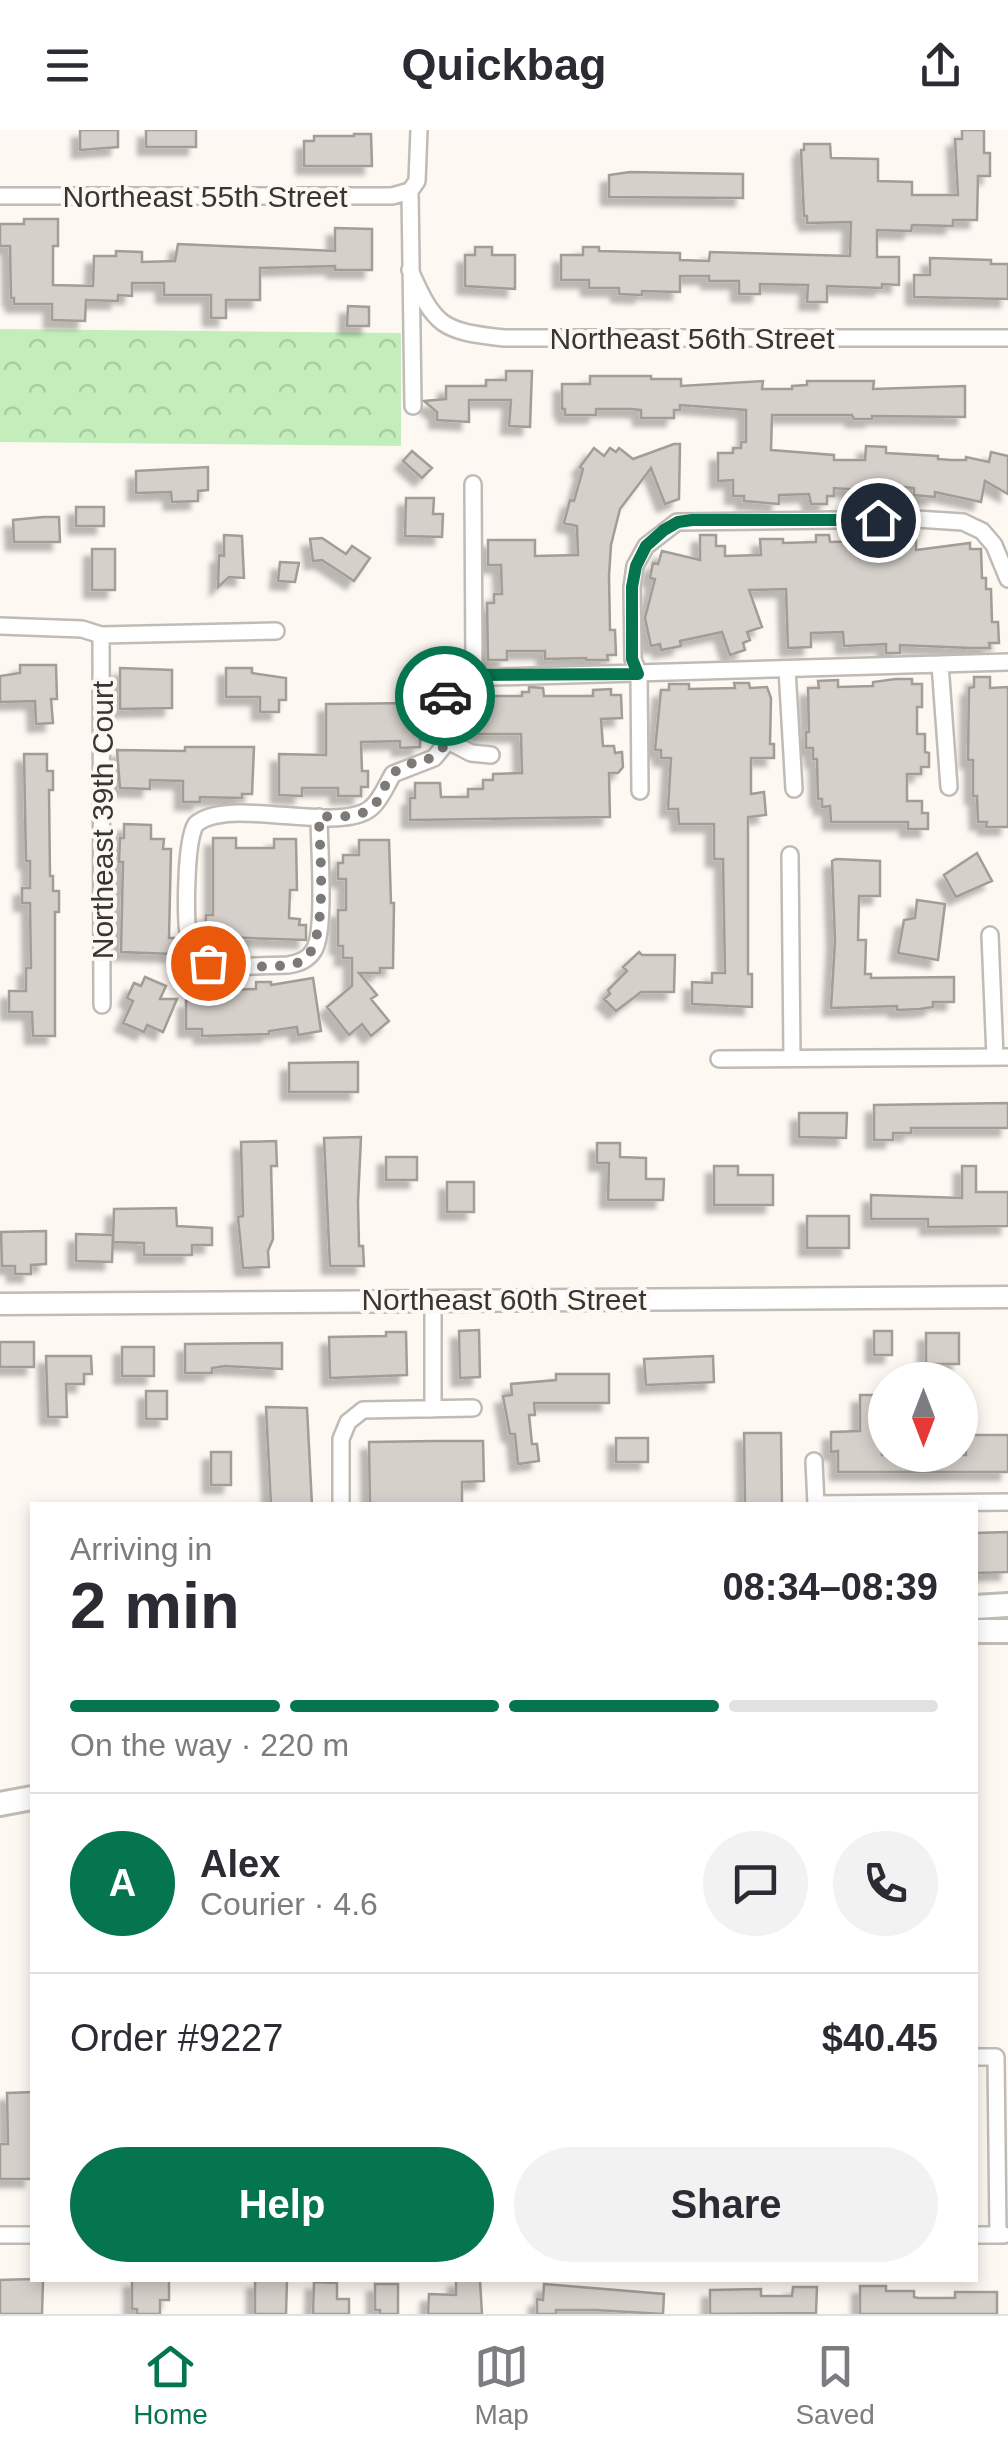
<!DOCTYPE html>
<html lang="en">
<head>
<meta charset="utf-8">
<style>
  :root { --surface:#fff; --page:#f2f2f3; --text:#2b2b33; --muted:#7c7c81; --line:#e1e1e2; --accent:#05754f }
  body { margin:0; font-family:Helvetica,sans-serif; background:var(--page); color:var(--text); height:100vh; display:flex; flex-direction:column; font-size:38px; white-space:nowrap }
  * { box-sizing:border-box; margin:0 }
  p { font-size:32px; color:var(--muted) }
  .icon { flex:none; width:55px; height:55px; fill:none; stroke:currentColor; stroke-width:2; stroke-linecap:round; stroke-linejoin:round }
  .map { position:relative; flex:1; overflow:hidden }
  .panel { position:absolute; left:30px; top:1372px; width:948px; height:780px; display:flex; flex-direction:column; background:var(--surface); border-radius:0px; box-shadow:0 5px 15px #0003 }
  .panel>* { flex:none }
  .needle { width:65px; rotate:180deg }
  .fabs { position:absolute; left:868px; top:1232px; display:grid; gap:20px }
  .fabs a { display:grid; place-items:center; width:110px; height:110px; border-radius:50%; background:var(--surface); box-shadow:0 5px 15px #0003; font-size:50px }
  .pin { position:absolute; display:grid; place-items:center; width:85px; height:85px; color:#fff; margin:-42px; border:5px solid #fff; border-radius:50%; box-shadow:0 2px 10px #0007 }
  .courier { position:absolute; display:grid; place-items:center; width:100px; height:100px; margin:-50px; border:8px solid #05754f; border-radius:50%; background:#fff; color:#222; box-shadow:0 2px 12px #0007 }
  .overview em { font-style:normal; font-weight:700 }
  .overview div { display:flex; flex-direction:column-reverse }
  .overview { display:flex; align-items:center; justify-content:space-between; height:170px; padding:0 40px }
  h1 { font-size:65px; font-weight:700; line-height:75px }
  .bar { display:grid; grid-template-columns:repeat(4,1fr); gap:15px 10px; align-content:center; height:120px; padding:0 40px }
  .bar i { height:12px; border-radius:8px; background:var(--line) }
  .bar .current { background:var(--accent) }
  .bar p { grid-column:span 4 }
  .line { display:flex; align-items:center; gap:25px; padding:0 40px; border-top:2px solid var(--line) }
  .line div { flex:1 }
  .round { display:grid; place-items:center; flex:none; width:105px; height:105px; border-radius:52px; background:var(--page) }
  .button { display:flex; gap:20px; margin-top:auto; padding:20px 40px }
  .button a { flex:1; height:115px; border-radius:60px; background:var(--accent); color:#fff; font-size:40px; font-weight:700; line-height:115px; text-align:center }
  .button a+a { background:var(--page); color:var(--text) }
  header { display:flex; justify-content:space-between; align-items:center; height:130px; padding:0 40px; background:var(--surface); font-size:45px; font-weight:700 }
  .tabs { display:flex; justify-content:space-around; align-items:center; height:140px; border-top:2px solid var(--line); background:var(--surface); font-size:28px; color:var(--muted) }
  .tabs a { display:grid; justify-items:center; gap:5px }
  .tabs .current { color:var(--accent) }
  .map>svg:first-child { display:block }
  .forest { fill:url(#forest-crowns) }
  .building { fill:#d5d0ca; stroke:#a29d97; stroke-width:2.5; filter:url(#shadow) }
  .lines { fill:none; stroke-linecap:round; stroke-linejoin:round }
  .minor-casing { stroke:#c0bbb5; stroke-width:20 }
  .tertiary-casing { stroke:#c0bbb5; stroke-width:25 }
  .secondary-casing { stroke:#c0bbb5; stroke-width:28 }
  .minor { stroke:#fff; stroke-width:15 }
  .tertiary { stroke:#fff; stroke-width:20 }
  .secondary { stroke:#fff; stroke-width:22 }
  .done { stroke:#7d7a76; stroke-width:10; stroke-dasharray:0 18 }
  .route { stroke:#05754f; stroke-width:12 }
  .labels { text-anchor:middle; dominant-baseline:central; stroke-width:8; stroke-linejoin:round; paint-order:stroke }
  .street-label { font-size:30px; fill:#383634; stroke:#fdf8f2 }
</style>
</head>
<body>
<header><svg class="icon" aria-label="menu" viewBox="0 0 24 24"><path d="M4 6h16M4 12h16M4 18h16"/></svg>Quickbag<svg class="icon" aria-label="share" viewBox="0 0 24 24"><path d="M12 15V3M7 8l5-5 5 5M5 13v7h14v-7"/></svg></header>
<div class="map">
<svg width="1008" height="2184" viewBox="0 0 1008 2184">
  <defs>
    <pattern id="forest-crowns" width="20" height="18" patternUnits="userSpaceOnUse" patternTransform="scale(2.5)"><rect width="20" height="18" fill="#c3eebc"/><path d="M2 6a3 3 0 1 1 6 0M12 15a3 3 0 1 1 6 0" fill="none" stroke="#a8cda2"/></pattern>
    <filter id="shadow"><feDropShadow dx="-8" dy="8" stdDeviation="2.5" flood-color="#0004"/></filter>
  </defs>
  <rect width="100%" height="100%" fill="#fdf8f2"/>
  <path class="forest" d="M0 199 401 203V316L0 312Z"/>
  <path class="building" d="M80 0H118V17L80 20Z
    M146 0H196V17H146Z
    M962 0H984V23H990V46H978L977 90H953V96L912 95 911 101 877 100V127H899V155L882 154V158L827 156V172H807L808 155 760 154V164H739V151H709V146H680V162L642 161V165L619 164V158H589V150H561V125H583V117H599V121L680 123V130L709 131 710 122 850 126 851 92 807 93V86H804L801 20H804V14H830L831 28 878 29V51L912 52V65H958L955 9H962Z
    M354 4H371L372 36H304V11H314V6H354Z
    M630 42 743 44V68L609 67V45Z
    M24 89H58V116H53V155L93 156 94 126H116V121L142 122V132L175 131 178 114 335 121V98L372 99V140H335V136L260 138V170H226V188H211V165H164V153H132V166L118 165V171L86 170 85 191 52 190V174H14V168H11L10 116H0V94H24Z
    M475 117H492V125H515V159L465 156V125H475Z
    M930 128 991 130V134H1008V169L914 167V145H930Z
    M348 176 369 177V196H347Z
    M506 241H532L530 297 509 296 511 270H469V292L437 290V282L424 271 446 269V256H486V250H506Z
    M590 246H651V249H681V256L763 251 762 259H792V256L807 255V251H874L873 259 965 256V287L872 286V289H854L852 285H772L771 320 834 325V330H865L866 316 886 317V323L938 326V329L951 330H966V327L989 332 991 322 1008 326V364L985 351 981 372 935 362V367L914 365V358L886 355 885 369 862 368V360L834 358V366H827V374H811L809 364 779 365V374L744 371V366H733V350L718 351V323H733V318H741V312H746V280L680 275V280H674V288H641V280L632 279H596V285H565V279H562V254H590Z
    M674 314H680L679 369 665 374 651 338 620 379 611 415 609 446 610 500H615L616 525H607L608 530H586V528L545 529V521H507V530H488L487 473H494V464H502L501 435H488V410H535V426L578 425 577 396 564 393 570 370 574 371 583 339 580 337 594 318 604 326 610 318 616 322 619 318 633 329Z
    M412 321 432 338 422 348 403 331Z
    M208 337V360L198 361V371L172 372 171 362 136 363V341Z
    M406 368H434L433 384H443L442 407 405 406Z
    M76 377H104V396H76Z
    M43 387H59L60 412H14L13 390Z
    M224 405 242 406 244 448 229 447 218 457 219 425 224 426Z
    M700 405H716V416H725V426L761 425 760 409H783V413L816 412V405H829L830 412 870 411 872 415H902V406H916V420L970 413V419H981L982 448H986V459H991L992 492H998L999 513H989L990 518H971L900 515V523H886V514L844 516 843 502 811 503V517L788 518 786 459 749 460 762 497 747 502 750 510 743 513 745 520 730 525 722 502 680 511 681 516 661 520 660 514 651 516 645 488 655 449 650 448 653 433 658 434 662 421 700 430Z
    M322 408 346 424 352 416 370 428 354 451 322 430 313 431 310 409Z
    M92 419H115V460H92Z
    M280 432 299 433 295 452 278 451Z
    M20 535H56L57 569H51L53 593 36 594 35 571 0 572V546L20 543Z
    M120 538 172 540V578L120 579Z
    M226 538H252V543L286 548V570H279V582H260V567H226Z
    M974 547H990V558L1008 557V697H986L987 692H978L977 666H973V630H968L969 558 974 557Z
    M896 549H912V554H922V577H917V604H925V622L929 623V637H921V644H907V671H922V683H928V699H908V692H831L830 676 822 677V669H818L817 629H813V618H806V602H809L808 558H819L818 551 838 550V557L873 556V552Z
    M734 553H749L750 558 767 557 771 568 770 614H774V628H751V664L764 662 766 685 748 687V844H752V877L692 874V852L712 853V843H725L723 729H714V694H679L678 679H668L671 628H661V620H655L661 560H669V554H689V559L735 558Z
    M529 557 543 558 544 566H593V560L611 559V565H621L622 588 601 589 603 616H614L615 623 622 622 623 637 618 643H609L610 687 410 690V668H415V653H440L441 667H468V659H483V650H493V644L522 643 521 604H478V590H464V567H472V560H490V566H522V562H529Z
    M418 573V587H427V610H420V617L400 618V611L361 612 362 641H368V657H361V666H338V658H302V666L279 665V624L326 625V574Z
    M185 617H254L252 664H242V668L200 667V672H183V651L150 650V659L120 658 117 620 185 621Z
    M24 624H47V641H53V660H49L50 746H53V761H59V782H55V906H33L32 882H9V861H26V838H31L30 773H22V758H30V731H26Z
    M124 694 151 695V709H164L163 719H171L169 808H174V824L121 822 123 732H119L120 708H124Z
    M213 708H236V718H274V709H296L297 760H290L289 788 300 789 299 795H306V810L221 807V813H205L206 785H213Z
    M359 710H389L391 773H394L393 838H380V843H359L377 865 371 869 389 891 371 906 362 894 349 905 327 877 352 856V828H343V816H338V780H346V749H338V733H343V725H359Z
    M977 723 992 751 956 767 944 745Z
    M836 729 880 731V766H859L858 810H866L865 844H871V848L954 847V872H933V877L920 879 897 880V876L831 878 835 811 832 731Z
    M917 770 945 774 938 830 898 823 904 790 915 788Z
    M639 822 642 825H675L674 862H641L616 881 604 869 610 864 608 860 627 841 623 837Z
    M145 847 166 856 160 869H177L163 902 147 895 144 902 123 893 133 871 127 868 134 853 141 856Z
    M313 848 321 901 298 905 297 897 269 901V904L202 906V899H186V870H203V855H212V850H227L226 860 256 859V852H271V855Z
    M358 932V962H289V933Z
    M1008 973V998H911V1003H893V1010H874V975Z
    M799 983H847L846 1008 799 1007Z
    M361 1007 358 1072 359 1116H363L364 1136H330L324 1008Z
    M276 1011 277 1036H271L273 1109 268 1121 269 1137 243 1138 238 1087 243 1086 241 1012Z
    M597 1013H620V1027L646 1028V1049H664L663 1070H608L609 1033H597Z
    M386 1027H417V1050H386Z
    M714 1036H738V1045H773V1075H714Z
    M962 1036H976V1062H1008V1096L928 1097V1089H871V1065L962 1068Z
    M447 1052H474V1082H447Z
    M176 1078 177 1096 212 1098V1115H192V1125H144V1113L113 1112 114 1079Z
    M807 1086H849V1118H807Z
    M46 1101V1134L31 1135V1144H15V1136H2L1 1102Z
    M76 1104 113 1105 112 1132 76 1131Z
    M479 1200 480 1247 460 1248 459 1201Z
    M874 1201H892V1225H874Z
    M386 1202H406L407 1245 330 1248 329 1207 386 1206Z
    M926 1203H959V1234H926Z
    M0 1212H34V1237H0Z
    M282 1213V1239L225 1236 212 1238V1243H185V1214Z
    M122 1217H154V1246H122Z
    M46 1226H91L92 1244H84V1254H66L67 1287H48Z
    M713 1226 714 1252 646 1255 644 1229Z
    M556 1244H609V1273H534L535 1285H529L532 1314H537L539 1331 518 1334 515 1304H510L503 1266 512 1265 511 1254 556 1250Z
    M146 1261H167V1289H146Z
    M860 1265H881L882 1325H966L965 1305H1008V1342H838V1321L831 1322V1302L860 1301Z
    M266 1277 307 1278 312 1375H271Z
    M744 1303H781L782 1375H745Z
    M616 1308H648V1332H616Z
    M435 1311H483L484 1351 462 1352V1375H370L369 1312Z
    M211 1322H231V1355H211Z
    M1008 1402V1442L975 1443V1403Z
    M32 1962V2049H0V2014H8L7 1963Z
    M32 2149 43 2151 42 2184H0V2150Z
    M132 2150H169V2170H160V2184H137V2179H132Z
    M287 2150 286 2184H255V2151Z
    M456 2150H480L482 2184H428L429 2164 456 2165Z
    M314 2152 337 2153V2169H349V2184H313Z
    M375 2154H398V2184H380V2180H375Z
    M544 2154 664 2164 663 2184 596 2180H556V2184H537V2169L543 2170Z
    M860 2156H886V2161H914V2167L918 2168H955V2162H997V2184H860Z
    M793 2157H817L816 2183 710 2184V2160L761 2159V2166H792Z"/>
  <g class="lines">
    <defs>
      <path id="minor" d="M0 66H392L410 61
        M410 140C435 197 442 201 504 208H1008
        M413 276 410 61 417 51 419 0
        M473 354 474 545
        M0 496 82 499 101 505 276 501
        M101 505 102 875
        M940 534 949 657
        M787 539 794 659
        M448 611 471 623 491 625
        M640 661 639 545 633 529 632 457 635 436 646 416 677 392 916 389 963 392 982 401 994 415 1008 449
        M319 687C319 714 326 800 314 820 308 830 299 833 288 835 267 835 219 840 202 830 195 826 190 820 189 811 185 790 185 711 196 694 230 665 341 706 372 677 381 669 387 654 393 644L434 628 448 611C446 587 436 560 463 548L1008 532
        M790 725 792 927
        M990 805 995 927
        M719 929 1008 927
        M433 1279V1169
        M814 1331 816 1375
        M816 1374 1008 1372
        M341 1375V1309L348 1292 363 1280 473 1278
        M975 1927H996L998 2105
        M0 2105H32
        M975 2105H1004"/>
      <path id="tertiary" d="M0 1174 1008 1167"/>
      <path id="secondary" d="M975 1477 1008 1475
        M975 1501H1008
        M0 1674 32 1668"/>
    </defs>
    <use href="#minor" class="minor-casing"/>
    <use href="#tertiary" class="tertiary-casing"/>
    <use href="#secondary" class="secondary-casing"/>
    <use href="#minor" class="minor"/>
    <use href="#tertiary" class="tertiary"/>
    <use href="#secondary" class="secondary"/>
  </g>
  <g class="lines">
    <path class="done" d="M208 833C228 836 286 840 302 831 330 815 319 718 319 687 340 685 365 691 378 670 383 661 387 649 395 642 414 625 425 642 448 611L445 566"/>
    <path class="route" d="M445 566 454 552 474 545 638 544 632 529V457L636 436 646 416 664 400 678 392 692 390H878"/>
  </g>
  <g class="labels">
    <g class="street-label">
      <text x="205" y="66">Northeast 55th Street</text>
      <text x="692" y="208">Northeast 56th Street</text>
      <text transform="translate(102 690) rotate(-90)">Northeast 39th Court</text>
      <text x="504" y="1169">Northeast 60th Street</text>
    </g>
  </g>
</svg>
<div class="fabs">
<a><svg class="needle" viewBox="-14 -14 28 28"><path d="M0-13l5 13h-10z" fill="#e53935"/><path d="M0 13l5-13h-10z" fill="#7c7c81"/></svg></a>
</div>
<div class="pin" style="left:208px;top:833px;background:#ea580c"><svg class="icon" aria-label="bag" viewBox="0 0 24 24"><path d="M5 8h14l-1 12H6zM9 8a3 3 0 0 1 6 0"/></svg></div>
<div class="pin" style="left:878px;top:390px;background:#1f2937"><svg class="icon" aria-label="home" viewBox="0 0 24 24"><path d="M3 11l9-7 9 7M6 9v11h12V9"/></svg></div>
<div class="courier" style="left:445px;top:566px"><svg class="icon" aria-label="car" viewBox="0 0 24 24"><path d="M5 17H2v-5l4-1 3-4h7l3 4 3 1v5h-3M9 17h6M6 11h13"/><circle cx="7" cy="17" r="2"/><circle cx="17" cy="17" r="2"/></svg></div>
<section class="panel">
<div class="overview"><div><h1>2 min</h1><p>Arriving in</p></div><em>08:34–08:39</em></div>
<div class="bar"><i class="current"></i><i class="current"></i><i class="current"></i><i></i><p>On the way · 220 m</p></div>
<div class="line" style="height:180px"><b class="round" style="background:var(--accent);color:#fff">A</b><div><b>Alex</b><p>Courier · 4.6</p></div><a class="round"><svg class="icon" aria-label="chat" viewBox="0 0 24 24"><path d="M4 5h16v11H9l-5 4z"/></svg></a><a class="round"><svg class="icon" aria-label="phone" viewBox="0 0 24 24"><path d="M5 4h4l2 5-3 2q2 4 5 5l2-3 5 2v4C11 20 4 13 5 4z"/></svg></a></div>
<div class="line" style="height:130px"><div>Order #9227</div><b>$40.45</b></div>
<div class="button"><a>Help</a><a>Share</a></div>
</section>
</div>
<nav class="tabs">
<a class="current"><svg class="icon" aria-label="home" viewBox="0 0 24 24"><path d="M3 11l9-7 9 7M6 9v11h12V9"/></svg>Home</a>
<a><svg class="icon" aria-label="map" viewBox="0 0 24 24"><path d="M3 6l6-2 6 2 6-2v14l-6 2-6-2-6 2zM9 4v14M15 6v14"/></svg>Map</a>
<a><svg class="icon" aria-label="saved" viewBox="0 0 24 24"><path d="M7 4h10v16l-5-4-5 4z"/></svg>Saved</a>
</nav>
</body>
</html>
